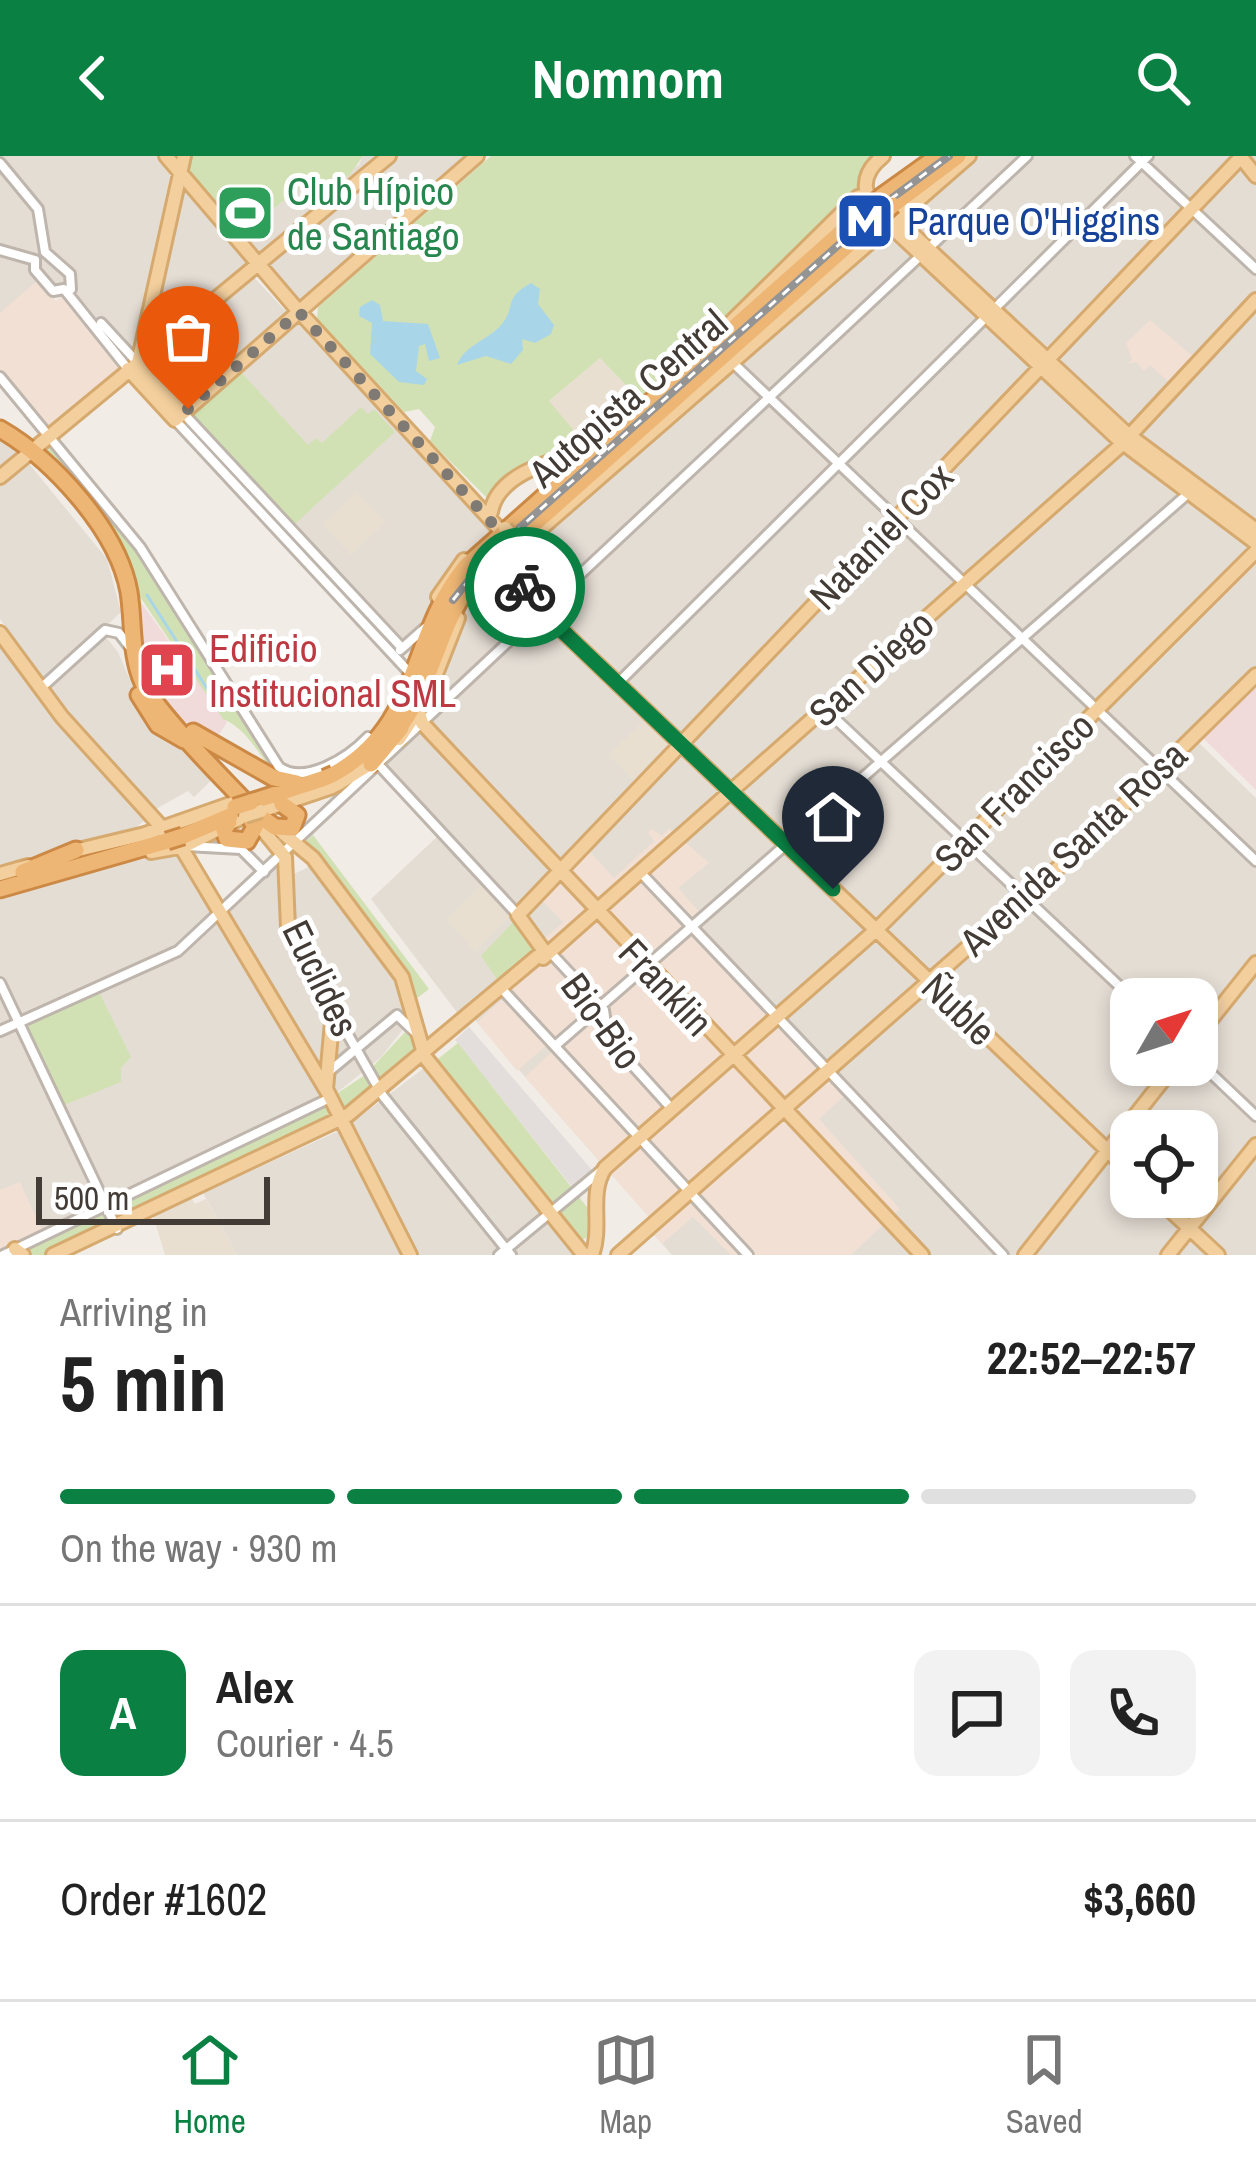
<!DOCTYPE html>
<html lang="en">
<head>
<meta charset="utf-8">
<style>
  :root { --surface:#fff; --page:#f2f2f2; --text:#222; --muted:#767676; --line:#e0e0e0; --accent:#0b8043 }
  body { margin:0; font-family:"Archivo Narrow",sans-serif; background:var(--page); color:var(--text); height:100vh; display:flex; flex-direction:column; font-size:45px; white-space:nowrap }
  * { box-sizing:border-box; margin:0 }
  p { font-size:39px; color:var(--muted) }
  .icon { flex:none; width:66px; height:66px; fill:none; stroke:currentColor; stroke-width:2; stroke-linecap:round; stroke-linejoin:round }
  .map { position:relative; height:1099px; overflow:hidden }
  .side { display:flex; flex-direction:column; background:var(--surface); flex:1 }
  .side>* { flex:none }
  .needle { width:78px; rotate:51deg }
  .controls { position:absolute; left:1110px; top:822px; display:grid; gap:24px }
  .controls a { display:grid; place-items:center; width:108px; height:108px; border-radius:24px; background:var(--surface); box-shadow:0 6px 18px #0003; font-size:60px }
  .scale { position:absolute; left:36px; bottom:30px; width:234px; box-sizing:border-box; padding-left:12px; border:6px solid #433c36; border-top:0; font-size:33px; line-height:42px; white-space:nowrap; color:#433c36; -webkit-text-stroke:9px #fff; paint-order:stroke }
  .pin { position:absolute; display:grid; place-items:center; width:102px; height:102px; color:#fff; margin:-123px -51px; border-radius:50% 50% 50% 0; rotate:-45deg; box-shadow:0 0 12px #0007 }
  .pin .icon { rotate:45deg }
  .courier { position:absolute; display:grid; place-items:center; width:120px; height:120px; margin:-60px; border:9px solid #0b8043; border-radius:50%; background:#fff; color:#222; box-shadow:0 3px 15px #0007 }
  .summary em { font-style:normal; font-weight:800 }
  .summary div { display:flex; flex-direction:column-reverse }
  .summary { display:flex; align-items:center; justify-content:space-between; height:204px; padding:0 60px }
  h1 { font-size:78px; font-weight:800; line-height:90px }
  .bar { display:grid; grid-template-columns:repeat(4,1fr); gap:18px 12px; align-content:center; height:144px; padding:0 60px }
  .bar i { height:15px; border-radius:9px; background:var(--line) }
  .bar .on { background:var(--accent) }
  .bar p { grid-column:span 4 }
  .line { display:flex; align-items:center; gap:30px; padding:0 60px; border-top:3px solid var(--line) }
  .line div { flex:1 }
  .round { display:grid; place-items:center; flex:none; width:126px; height:126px; border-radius:24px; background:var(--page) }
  header { display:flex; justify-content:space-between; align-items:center; height:156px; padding:0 60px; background:var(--accent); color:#fff; font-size:54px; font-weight:800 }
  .menu { display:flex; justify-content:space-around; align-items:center; height:168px; border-top:3px solid var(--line); background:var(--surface); font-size:33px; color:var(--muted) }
  .menu a { display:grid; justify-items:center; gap:6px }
  .menu .on { color:var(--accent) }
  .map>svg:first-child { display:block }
  .residential { fill:#e4ddd4; fill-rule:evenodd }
  .commercial { fill:#f1e0d3 }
  .industrial { fill:#e3dedb }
  .education { fill:#e8dfd1 }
  .medical { fill:#f0dada }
  .green { fill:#d2e1b3 }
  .water { fill:#a8d6e8 }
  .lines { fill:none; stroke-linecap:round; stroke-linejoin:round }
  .stream { stroke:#a8d6e8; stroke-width:3 }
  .minor-casing { stroke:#beb5ac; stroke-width:14 }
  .major-casing { stroke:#d6aa6f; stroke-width:18 }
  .highway-casing { stroke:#cb8945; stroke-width:21 }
  .minor { stroke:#fff; stroke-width:8 }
  .major { stroke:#f3cf9d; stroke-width:12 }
  .highway { stroke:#eeb674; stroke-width:15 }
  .rail-casing { stroke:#949494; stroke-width:8 }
  .rail { stroke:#fff; stroke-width:3; stroke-dasharray:9; stroke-linecap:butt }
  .major-bridge-casing { stroke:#d6aa6f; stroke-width:18; stroke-linecap:butt }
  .highway-bridge-casing { stroke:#cb8945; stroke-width:21; stroke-linecap:butt }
  .major-bridge { stroke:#f3cf9d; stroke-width:12 }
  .highway-bridge { stroke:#eeb674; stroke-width:15 }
  .done { stroke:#807a74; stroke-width:12; stroke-dasharray:0 21.6 }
  .route { stroke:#0b8043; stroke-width:15 }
  .labels { text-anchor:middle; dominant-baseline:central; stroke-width:10; stroke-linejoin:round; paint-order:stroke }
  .leisure-label { font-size:39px; fill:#27864d; stroke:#fff; text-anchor:start }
  .transit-label { font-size:39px; fill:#164399; stroke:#fff; text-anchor:start }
  .street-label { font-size:39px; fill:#433c36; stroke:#fff }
  .health-label { font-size:39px; fill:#be3a42; stroke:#fff; text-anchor:start }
</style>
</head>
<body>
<header><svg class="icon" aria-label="back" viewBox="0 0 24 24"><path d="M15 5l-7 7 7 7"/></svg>Nomnom<svg class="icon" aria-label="search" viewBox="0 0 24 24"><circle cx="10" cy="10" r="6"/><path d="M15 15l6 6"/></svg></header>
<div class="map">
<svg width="1256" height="1099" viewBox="0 0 1256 1099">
  <rect width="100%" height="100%" fill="#f1ece6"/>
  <path class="residential" d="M0 0H174L134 193 122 212 63 139 0 157Z
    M363 0H464L298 146 240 81 299 32 338 21 359 9Z
    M973 0H1256V367L1126 272 901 60Z
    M182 26 252 107 246 113 491 373 443 419 423 470 403 488 143 208Z
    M888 74 1115 287 1256 395V513L1080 686 783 944 607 1014 469 857 462 863 371 743 443 675 382 608 450 542 435 526 466 448 482 426Z
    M0 284 26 304 107 403 121 456 101 475 118 496 143 554 215 621 194 641 188 635 156 653 70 557 0 463Z
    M0 481 149 661 125 680 0 716Z
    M1197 585 1256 642V1099H672L649 1073 837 918 834 913 888 872 969 793 973 796 990 786ZM1131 843H1197V909H1131ZM1131 975H1197V1041H1131Z
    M186 695 224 756 274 710 283 723 313 709 400 826 410 847 395 859 404 872 381 901 333 940 0 1096V744L125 707Z
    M428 909 581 1099H237L203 1037 345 972Z"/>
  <path class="commercial" d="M38 124 56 145 64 138 122 214 51 274 0 216V157Z
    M1150 164 1195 202 1171 228 1150 209 1144 215 1136 206 1128 208 1132 203 1126 187Z
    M669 672 709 707 678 732 705 762 695 770 846 938 819 963 900 1053 851 1099H731L693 1061 662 1088 649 1073 654 1067 525 921 558 890 508 837 553 797 543 784 563 766 540 743 588 694 614 722 654 685 648 677 652 673 662 680Z
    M505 841 548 888 517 915 477 866Z
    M20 1026 43 1076 0 1096V1034Z"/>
  <path class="industrial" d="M469 871 592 1014 572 1031 455 884Z"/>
  <path class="education" d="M600 202 639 243 587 290 548 246Z
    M357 336 386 366 351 399 322 368Z
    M649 560 675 585 636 627 608 599Z
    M483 728 513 757 475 796 446 763Z
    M191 1041 195 1048 206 1043 237 1099H165L153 1059Z"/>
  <path class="medical" d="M140 445 227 566 215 585 175 559 156 537 140 502Z
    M1256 526V634L1201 580Z"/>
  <path class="green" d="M189 0H363L349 20 299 32 240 81 185 15Z
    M491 0H878L861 36 691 200 678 195 673 217 644 242 639 243 600 202 549 245 587 290 542 303 489 344 430 285 435 271 419 253 404 256 317 163 318 151Z
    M239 214 308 289 316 282 322 287 361 251 368 258 374 253 395 276 295 368 191 256Z
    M46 288 129 381 285 624C259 606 252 575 223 563L136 435V425L40 293Z
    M313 679 429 833 416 843 303 688Z
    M516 763 542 790 500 827 481 800Z
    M99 836 131 901 121 912V926L62 950 24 870Z
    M406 875 421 897 339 962 47 1099H8L303 960 365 919Z
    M458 887 594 1060V1075L579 1087 434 906Z"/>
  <path class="water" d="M531 127 540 133 538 148 554 169 551 178 535 187 522 183 523 194 511 208 486 200 457 209C464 189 489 184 502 168 516 151 503 142 531 127Z
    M372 144 380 149 383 165 428 168 440 202 429 205 425 188 419 190 416 215 427 223 424 229 399 226 370 198 372 167 359 160 360 151Z"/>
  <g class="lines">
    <path class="stream" d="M147 439 208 534"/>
    <defs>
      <path id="minor" d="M1135 0 1256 113
        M0 7 38 53 45 96
        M0 94 35 104
        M45 96 70 118 71 133
        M35 104V114L53 135 64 133 128 213
        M101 167 138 207
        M732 206 1256 705
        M0 221 140 391 279 611C305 630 349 601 368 581
        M184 258 402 492
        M175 264 409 516
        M400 494 425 472
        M618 527 1148 0
        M41 532 105 474 119 477 129 490
        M825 553 1133 843
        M378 608 518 759
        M186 690 241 693 264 716
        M641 717 1003 1099
        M550 796 604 854 608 882 672 953
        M0 827 117 1073
        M501 832 748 1099
        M335 856 383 940 511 1099
        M0 875 178 795 1027 0
        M555 890 1191 335
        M1197 904 1256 960
        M326 918 397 859 416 877
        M3 1099 330 942
        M499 1099 602 1014"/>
      <path id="major" d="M166 0 295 151 501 375
        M883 0C857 21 863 41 884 64L1119 284 1256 387
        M1240 0 1256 20
        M893 60 1126 277 1256 374
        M715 182 858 41 869 38
        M138 207 184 0
        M138 207 183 257
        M128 213 175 264 477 0
        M0 321 389 0
        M491 356C498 316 556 304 588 294
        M515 392 530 444 1131 1017
        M490 417 969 0
        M438 441 464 404
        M0 477 62 561 184 696 328 937
        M419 557 422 567 922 1099
        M399 583 427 541 458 462
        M338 628 375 605
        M261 655 332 631
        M254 663 285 701 288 771 333 855 326 933 410 1099
        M278 673 313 702 402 821 425 901 584 1099
        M70 696 145 678 233 647
        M151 696 185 690 245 660
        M0 718 28 710
        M543 802 1120 290 1256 144
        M1197 881 1256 807
        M1156 1041 1218 1099
        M15 1093 23 1099
        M53 1099 348 959 544 795 518 759 1242 0
        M592 1099C603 1070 588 1038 605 1012L876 774 1256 395
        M618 1099 1076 696 1256 519
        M1025 1099 1175 909
        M1168 1099 1256 989"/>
      <path id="highway" d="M882 40 938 0
        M893 49 958 0
        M0 273C52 303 118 374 129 436 134 467 130 498 143 527 156 556 232 632 258 659L275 671 292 672 297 659 282 648
        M139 539 158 569 184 584
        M193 576 274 622 297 627
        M396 576C434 529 438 466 476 420L875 65
        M371 608 401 572
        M334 618C423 568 408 479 466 410L865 55
        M251 646 325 622
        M229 666 224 674 227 683 247 685 255 671 247 656
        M183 680 230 660
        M23 716 76 694
        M0 733 167 685"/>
    </defs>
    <use href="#minor" class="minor-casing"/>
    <use href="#major" class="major-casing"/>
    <use href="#highway" class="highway-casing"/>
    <use href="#minor" class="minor"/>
    <use href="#major" class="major"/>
    <use href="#highway" class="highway"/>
    <defs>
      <path id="rail" d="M453 444 489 399 888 45 949 0"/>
    </defs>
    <use href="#rail" class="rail-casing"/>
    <use href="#rail" class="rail"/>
    <defs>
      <path id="major-bridge" d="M505 372 518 387
        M332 631 338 628
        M245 660 261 655"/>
      <path id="highway-bridge" d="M865 55 882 40
        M875 65 893 49
        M325 622 334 618
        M235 651 251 646
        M167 685 183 680"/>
    </defs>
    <use href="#major-bridge" class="major-bridge-casing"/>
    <use href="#highway-bridge" class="highway-bridge-casing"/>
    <use href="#major-bridge" class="major-bridge"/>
    <use href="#highway-bridge" class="highway-bridge"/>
  </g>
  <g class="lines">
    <path class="done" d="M188 253 299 156 515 392 525 431"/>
    <path class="route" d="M525 431 530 444 833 733"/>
  </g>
  <defs>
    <symbol id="stadium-square" viewBox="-11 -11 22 22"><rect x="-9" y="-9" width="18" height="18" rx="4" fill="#2e9e5b" stroke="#fff"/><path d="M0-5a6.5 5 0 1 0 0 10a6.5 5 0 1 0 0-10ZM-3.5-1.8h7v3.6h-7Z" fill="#fff"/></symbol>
    <symbol id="metro-square" viewBox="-11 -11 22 22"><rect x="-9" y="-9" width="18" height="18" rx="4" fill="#1a4fb4" stroke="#fff"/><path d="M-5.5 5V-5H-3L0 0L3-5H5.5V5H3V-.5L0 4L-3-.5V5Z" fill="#fff"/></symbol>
    <symbol id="hospital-square" viewBox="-11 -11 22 22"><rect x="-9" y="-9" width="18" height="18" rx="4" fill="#e0444e" stroke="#fff"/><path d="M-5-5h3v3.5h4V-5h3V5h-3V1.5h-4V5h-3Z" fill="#fff"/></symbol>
  </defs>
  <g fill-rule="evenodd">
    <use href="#stadium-square" x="212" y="24" width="66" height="66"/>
    <use href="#metro-square" x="832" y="32" width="66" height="66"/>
    <use href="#hospital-square" x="134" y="481" width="66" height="66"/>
  </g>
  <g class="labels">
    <g class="leisure-label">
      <text x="287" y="35">Club Hípico<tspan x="287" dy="45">de Santiago</tspan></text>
    </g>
    <g class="transit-label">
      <text x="907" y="65">Parque O'Higgins</text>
    </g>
    <g class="street-label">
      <text transform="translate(628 242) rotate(-41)">Autopista Central</text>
      <text transform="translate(881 380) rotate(-46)">Nataniel Cox</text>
      <text transform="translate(871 512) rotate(-42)">San Diego</text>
      <text transform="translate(1014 636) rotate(-45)">San Francisco</text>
      <text transform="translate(1073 692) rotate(-43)">Avenida Santa Rosa</text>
      <text transform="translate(321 822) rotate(64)">Euclides</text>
      <text transform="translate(666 831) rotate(47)">Franklin</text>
      <text transform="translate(959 853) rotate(44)">Ñuble</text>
      <text transform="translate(602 865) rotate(54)">Bio-Bio</text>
    </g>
    <g class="health-label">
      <text x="209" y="492">Edificio<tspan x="209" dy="45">Institucional SML</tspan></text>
    </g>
  </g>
</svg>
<div class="controls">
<a><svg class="needle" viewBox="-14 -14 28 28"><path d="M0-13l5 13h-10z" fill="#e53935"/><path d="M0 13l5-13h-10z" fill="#767676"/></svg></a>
<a><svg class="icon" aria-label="locate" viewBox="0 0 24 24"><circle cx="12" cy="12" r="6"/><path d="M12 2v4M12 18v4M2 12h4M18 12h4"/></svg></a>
</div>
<div class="scale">500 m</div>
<div class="pin" style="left:188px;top:253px;background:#ea580c"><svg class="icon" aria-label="bag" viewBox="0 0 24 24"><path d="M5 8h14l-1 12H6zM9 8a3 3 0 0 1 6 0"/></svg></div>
<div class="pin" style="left:833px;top:733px;background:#1f2937"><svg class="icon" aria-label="home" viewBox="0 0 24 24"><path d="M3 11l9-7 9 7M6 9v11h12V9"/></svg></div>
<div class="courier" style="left:525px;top:431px"><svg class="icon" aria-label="bike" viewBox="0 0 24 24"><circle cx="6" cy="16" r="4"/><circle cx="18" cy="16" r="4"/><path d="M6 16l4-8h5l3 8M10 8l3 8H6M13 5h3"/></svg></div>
</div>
<section class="side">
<div class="summary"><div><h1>5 min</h1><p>Arriving in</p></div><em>22:52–22:57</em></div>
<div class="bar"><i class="on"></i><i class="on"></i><i class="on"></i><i></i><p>On the way · 930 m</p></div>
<div class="line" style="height:216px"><b class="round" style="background:var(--accent);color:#fff">A</b><div><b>Alex</b><p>Courier · 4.5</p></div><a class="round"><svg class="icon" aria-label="chat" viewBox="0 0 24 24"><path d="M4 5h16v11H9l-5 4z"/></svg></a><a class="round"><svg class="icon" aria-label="phone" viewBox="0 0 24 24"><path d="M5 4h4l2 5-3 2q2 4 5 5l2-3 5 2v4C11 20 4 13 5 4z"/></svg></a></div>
<div class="line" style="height:156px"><div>Order #1602</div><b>$3,660</b></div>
</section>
<nav class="menu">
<a class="on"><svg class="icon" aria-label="home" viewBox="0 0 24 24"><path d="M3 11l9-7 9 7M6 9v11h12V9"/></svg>Home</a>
<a><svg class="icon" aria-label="map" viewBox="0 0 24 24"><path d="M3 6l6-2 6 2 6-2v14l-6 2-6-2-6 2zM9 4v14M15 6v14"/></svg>Map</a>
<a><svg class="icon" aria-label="saved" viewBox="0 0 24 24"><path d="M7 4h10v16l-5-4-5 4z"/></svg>Saved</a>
</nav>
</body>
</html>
